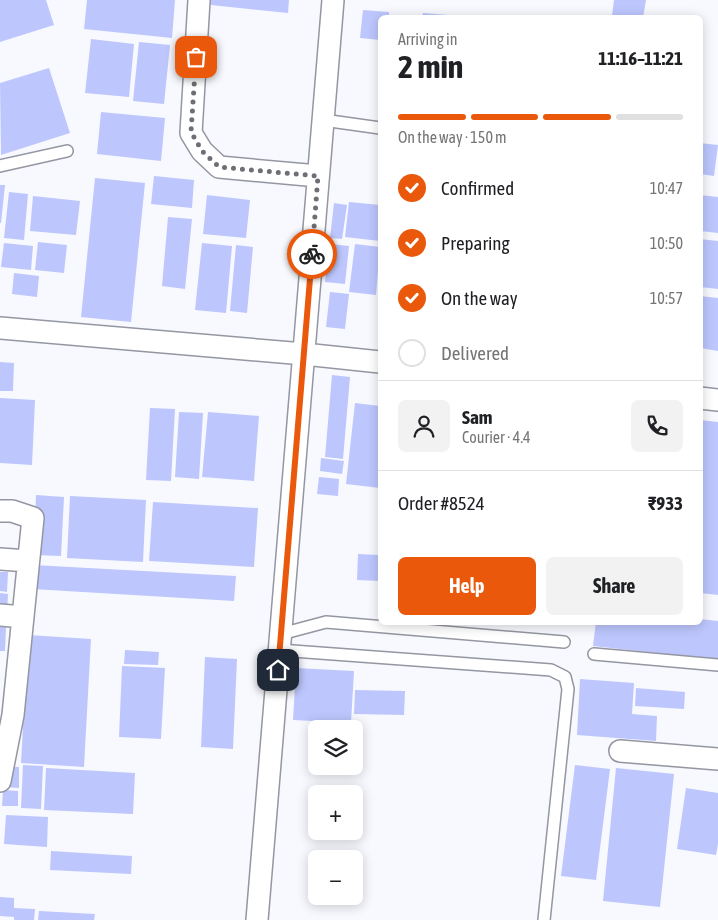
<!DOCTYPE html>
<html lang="en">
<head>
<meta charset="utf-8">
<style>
  :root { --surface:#fff; --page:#f2f2f2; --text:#202124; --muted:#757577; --line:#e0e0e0; --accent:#ea580c }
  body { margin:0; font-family:"Asap Condensed",sans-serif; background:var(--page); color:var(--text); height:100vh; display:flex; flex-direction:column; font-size:19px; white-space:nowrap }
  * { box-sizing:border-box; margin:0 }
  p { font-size:16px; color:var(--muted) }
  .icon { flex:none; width:28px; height:28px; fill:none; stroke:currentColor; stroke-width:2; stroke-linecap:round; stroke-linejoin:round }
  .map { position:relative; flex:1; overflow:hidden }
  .drawer { position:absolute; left:378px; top:15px; width:325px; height:610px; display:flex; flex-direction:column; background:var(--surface); border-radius:8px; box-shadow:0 2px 12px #0003 }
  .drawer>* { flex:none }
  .tools { position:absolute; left:308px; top:720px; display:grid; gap:10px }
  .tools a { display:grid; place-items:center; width:55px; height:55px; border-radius:8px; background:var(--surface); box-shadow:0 2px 12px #0003; font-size:25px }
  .pin { position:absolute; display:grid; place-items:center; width:42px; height:42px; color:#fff; margin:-21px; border-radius:10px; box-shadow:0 2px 8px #0006 }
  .courier { position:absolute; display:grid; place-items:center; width:50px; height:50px; margin:-25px; border:4px solid #ea580c; border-radius:50%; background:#fff; color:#222; box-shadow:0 1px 6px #0007 }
  .headline em { font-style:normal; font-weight:700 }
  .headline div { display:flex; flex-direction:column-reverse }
  .headline { display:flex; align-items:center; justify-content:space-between; height:85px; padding:0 20px }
  h1 { font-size:32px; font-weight:700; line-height:38px }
  .bar { display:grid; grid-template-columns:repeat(4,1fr); gap:8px 5px; align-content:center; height:60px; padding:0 20px }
  .bar i { height:6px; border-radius:4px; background:var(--line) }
  .bar .selected { background:var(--accent) }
  .bar p { grid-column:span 4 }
  .line { display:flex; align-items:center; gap:12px; padding:0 20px; border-top:1px solid var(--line) }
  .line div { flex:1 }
  .round { display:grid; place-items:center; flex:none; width:52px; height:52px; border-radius:8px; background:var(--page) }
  ol { padding:0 20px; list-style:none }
  li { display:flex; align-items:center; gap:15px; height:55px }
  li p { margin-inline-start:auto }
  li .icon { padding:5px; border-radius:50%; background:var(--accent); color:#fff; stroke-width:4 }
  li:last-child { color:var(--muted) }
  li i { width:28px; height:28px; border:2px solid var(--line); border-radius:50% }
  .primary-button { display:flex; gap:10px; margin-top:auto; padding:10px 20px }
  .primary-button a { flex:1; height:58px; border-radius:8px; background:var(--accent); color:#fff; font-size:20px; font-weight:700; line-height:58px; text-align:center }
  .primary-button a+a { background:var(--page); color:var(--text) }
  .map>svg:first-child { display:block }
  .building { fill:#bdc7fd }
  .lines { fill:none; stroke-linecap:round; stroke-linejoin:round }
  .lane-casing { stroke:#9496a1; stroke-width:14 }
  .street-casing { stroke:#9496a1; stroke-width:24 }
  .lane { stroke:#fff; stroke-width:11 }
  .street { stroke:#fff; stroke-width:21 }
  .done { stroke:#6e6f74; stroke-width:5; stroke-dasharray:0 9 }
  .route { stroke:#ea580c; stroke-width:6 }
</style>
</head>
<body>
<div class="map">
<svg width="718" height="920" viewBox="0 0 718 920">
  <rect width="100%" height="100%" fill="#f8f9fe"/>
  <path class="building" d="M0 0H46L54 25 0 42Z
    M87 0H175L172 38 84 29Z
    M211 0H289L288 13 211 5Z
    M614 0H646L643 18 612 16Z
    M363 10 389 12V18H380V40L360 38Z
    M423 13 460 16V18H422Z
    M91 39 134 44 129 97 85 93Z
    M139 42 170 45 164 104 133 101Z
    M49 68 70 133 1 155 0 83Z
    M101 112 165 118 161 161 97 154Z
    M700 143 718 145 714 176 700 174Z
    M154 176 194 180 192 208 151 204Z
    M95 178 145 183 131 322 81 317Z
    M0 185H5L1 223H0Z
    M9 192 28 194 24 240 4 238Z
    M207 195 250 200 246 238 203 234Z
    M700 195 718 197V233L700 231Z
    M33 196 80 201 76 235 30 231Z
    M349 202 380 205V241L345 237Z
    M334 203 347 205 342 239 330 238Z
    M168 217 192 219 185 289 162 286Z
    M700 239 718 241V289L700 287Z
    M38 242 67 245 64 273 35 270Z
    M4 243 33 246 31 270 1 267Z
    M202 243 232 246 226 313 195 310Z
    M330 244 349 246 345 284 325 282Z
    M355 244 380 247 376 295 349 292Z
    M236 245 253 247 247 313 230 311Z
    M14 273 39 276 37 297 12 294Z
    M330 292 349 294 345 329 326 327Z
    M700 296 718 298V351L700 348Z
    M0 362 14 363 13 391H0Z
    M332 375 350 377 343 459 325 457Z
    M0 398 35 400 32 465 0 463Z
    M355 403 380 406V488L346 484Z
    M150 408 175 409 171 481 146 480Z
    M179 412 203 413 199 479 175 477Z
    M208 412 259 416 254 481 202 477Z
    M700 420 718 422V595L700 593Z
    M321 458 344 461 342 474 320 471Z
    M319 477 339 479 338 496 317 494Z
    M36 495 64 497 61 556 34 555Z
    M70 496 146 500 143 562 67 558Z
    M153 502 258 508 254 567 149 561Z
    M358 554 380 555V581L357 580Z
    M33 565 236 576 234 601 32 589Z
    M0 572H8L7 592 0 591Z
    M0 593 8 594 7 614H0Z
    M700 619 718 621V660L593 646 596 622H700Z
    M0 627H6L5 651H0Z
    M28 635 91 639 84 767 21 763Z
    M125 650 159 652 158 665 124 664Z
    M205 657 237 659 233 749 201 747Z
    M122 666 165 668 161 739 119 737Z
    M296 668 354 671 351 723 293 720Z
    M580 679 634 683 632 714 657 716 656 741 577 735Z
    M636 688 685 692 684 709 635 706Z
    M355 690 405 691 404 715 354 714Z
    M23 765 43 766 41 809 21 808Z
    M575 765 610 769 596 880 561 876Z
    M3 766 19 767V788L3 787Z
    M46 768 135 773 133 814 44 810Z
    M616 768 674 774 660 907 603 901Z
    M686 788 718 793V844L716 855 677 849Z
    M3 790 18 791V806H2Z
    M6 815 48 817 47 847 4 844Z
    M51 851 132 856 131 874 50 870Z
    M0 897 14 898V908L35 909 34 920H14V917L0 916Z
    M39 911 95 914 94 920H38Z"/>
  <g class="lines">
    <defs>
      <path id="lane" d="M323 120 380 128
        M0 166 67 151
        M281 634 326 622 564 642
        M279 650 551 670 565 677 568 689 544 920
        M594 654 718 665"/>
      <path id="street" d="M199 0 191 133 202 151 219 167 318 176
        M0 328 304 354 380 362
        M700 398 718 400
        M0 511H12L33 518 13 715 0 781
        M0 559 28 561
        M0 615 23 617
        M620 751 718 759
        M257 920 333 0"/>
    </defs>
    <use href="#lane" class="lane-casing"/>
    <use href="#street" class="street-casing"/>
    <use href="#lane" class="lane"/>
    <use href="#street" class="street"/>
  </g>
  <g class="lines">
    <path class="done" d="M196 57 191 132 202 151 219 167 318 176 312 254"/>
    <path class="route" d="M278 670 312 254"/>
  </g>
</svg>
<div class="tools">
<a><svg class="icon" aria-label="layers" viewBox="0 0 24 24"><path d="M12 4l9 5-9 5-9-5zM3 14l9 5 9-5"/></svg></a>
<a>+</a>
<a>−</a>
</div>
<div class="pin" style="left:196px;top:57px;background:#ea580c"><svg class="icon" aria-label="bag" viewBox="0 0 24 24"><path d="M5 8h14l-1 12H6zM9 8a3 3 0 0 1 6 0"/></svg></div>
<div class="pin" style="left:278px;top:670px;background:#1f2937"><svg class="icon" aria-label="home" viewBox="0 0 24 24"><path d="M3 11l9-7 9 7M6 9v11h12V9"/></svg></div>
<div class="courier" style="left:312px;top:254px"><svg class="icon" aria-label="bike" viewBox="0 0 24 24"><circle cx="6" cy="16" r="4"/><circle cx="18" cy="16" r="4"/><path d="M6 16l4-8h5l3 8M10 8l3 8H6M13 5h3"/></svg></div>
<section class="drawer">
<div class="headline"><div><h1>2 min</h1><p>Arriving in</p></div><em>11:16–11:21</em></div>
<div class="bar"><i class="selected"></i><i class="selected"></i><i class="selected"></i><i></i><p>On the way · 150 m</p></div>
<ol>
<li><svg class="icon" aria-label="check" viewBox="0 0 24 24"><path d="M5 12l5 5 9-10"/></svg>Confirmed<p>10:47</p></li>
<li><svg class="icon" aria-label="check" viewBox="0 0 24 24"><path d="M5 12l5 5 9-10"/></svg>Preparing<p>10:50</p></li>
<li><svg class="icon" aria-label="check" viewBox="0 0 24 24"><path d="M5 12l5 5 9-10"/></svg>On the way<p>10:57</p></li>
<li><i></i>Delivered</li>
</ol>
<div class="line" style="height:90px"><a class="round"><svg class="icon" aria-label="person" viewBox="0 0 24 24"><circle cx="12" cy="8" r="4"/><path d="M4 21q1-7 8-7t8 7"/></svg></a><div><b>Sam</b><p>Courier · 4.4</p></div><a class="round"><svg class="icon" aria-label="phone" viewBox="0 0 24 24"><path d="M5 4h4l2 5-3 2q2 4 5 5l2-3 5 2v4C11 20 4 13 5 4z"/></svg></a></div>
<div class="line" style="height:65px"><div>Order #8524</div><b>₹933</b></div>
<div class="primary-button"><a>Help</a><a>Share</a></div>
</section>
</div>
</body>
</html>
